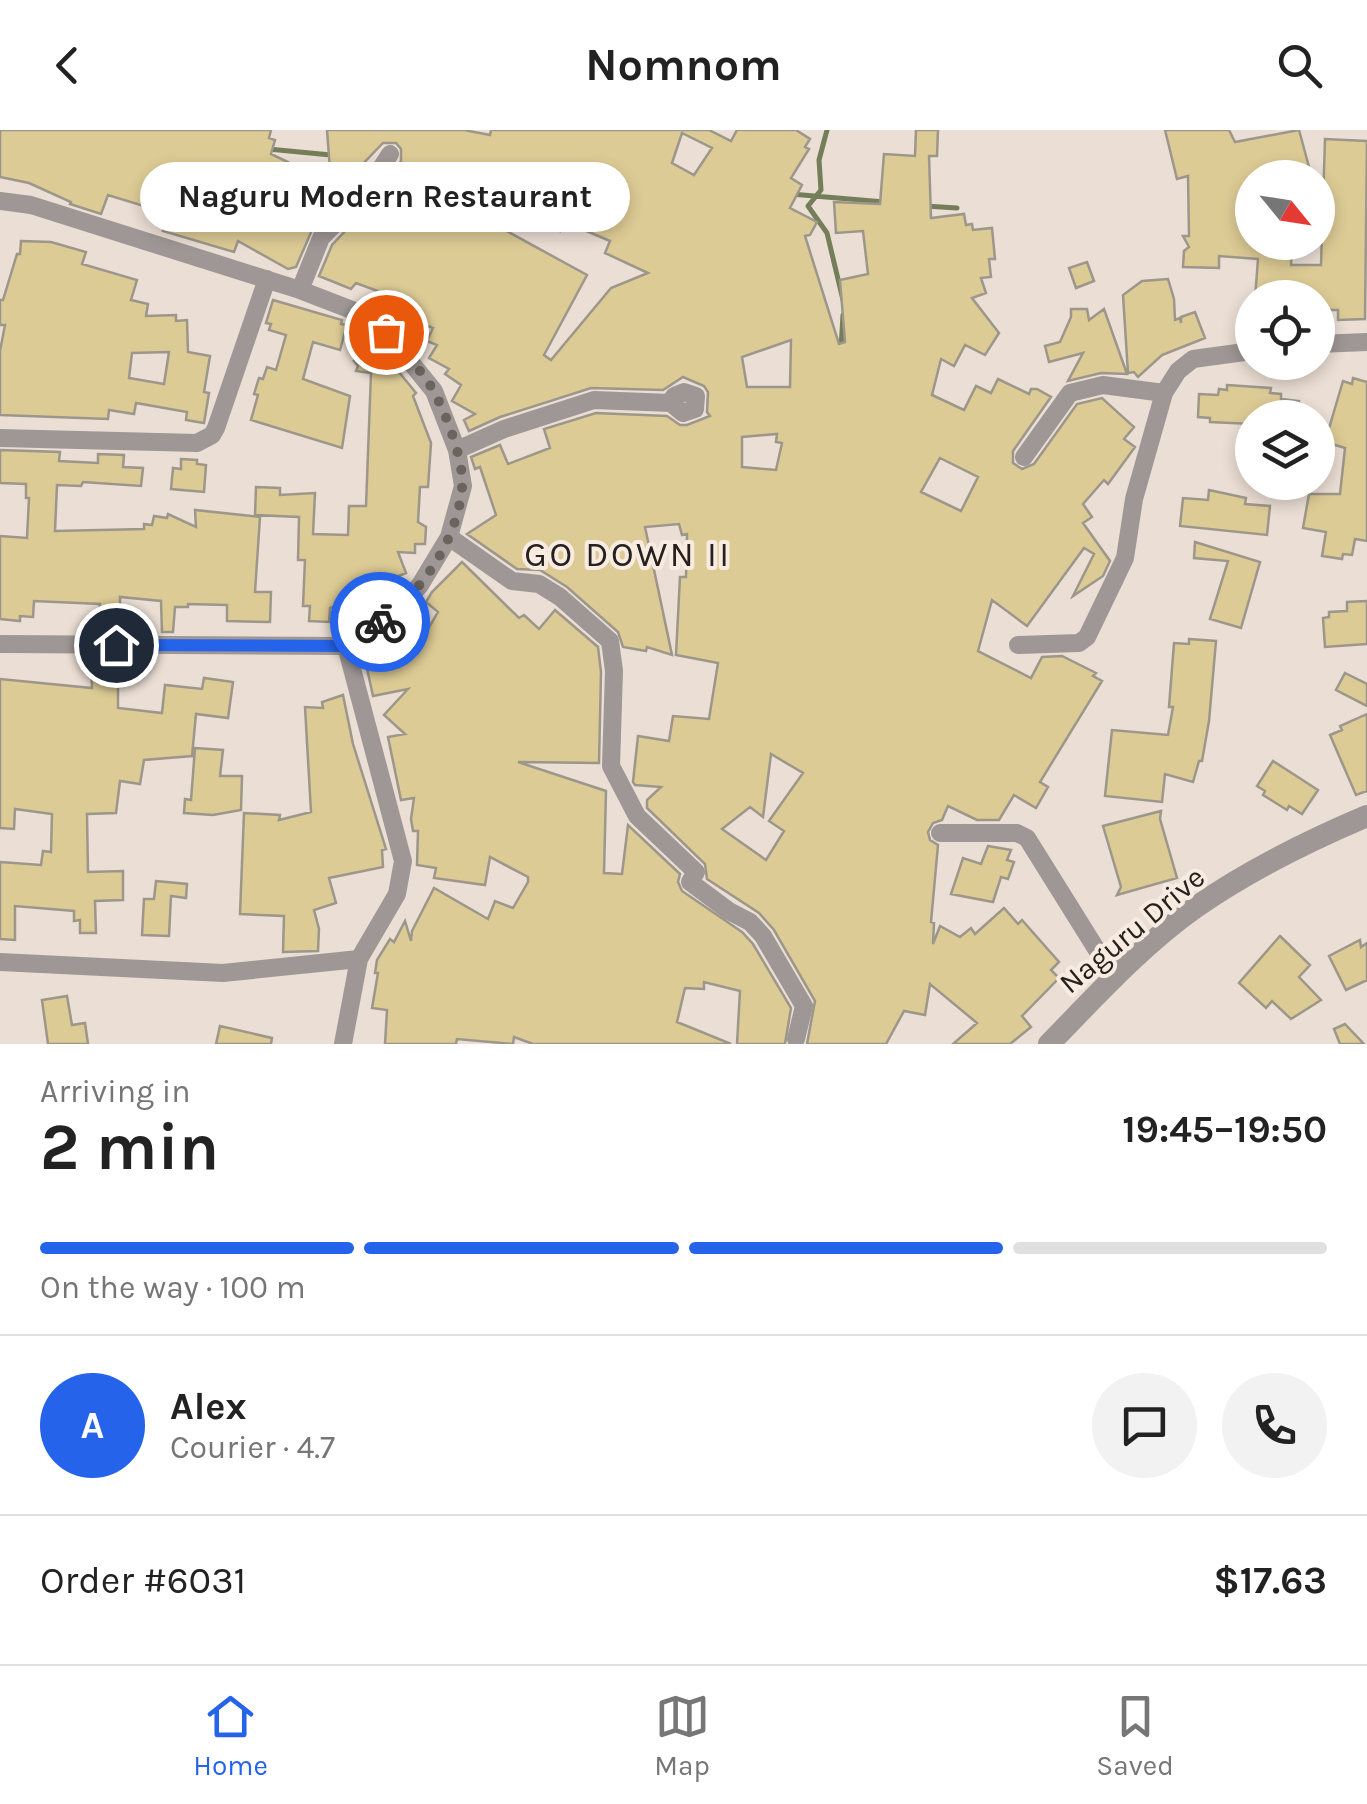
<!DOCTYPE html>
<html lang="en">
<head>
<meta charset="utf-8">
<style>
  :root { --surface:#fff; --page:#f2f2f2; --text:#222; --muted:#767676; --line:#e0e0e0; --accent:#2563eb }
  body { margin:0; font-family:Karla,sans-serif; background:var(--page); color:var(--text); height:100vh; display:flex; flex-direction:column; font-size:38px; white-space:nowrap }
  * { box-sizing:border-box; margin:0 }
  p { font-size:32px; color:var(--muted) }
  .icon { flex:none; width:55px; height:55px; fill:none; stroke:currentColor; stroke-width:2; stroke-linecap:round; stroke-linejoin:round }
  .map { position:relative; height:914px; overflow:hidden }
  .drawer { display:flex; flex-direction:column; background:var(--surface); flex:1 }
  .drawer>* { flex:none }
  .needle { width:65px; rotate:120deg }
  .controls { position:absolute; left:1235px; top:30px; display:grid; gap:20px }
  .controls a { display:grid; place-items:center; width:100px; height:100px; border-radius:50%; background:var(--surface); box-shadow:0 5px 15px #0003; font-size:50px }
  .pin { position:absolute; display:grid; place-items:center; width:85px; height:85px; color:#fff; margin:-42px; border:5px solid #fff; border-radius:50%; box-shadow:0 2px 10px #0007 }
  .courier { position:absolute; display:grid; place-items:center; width:100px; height:100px; margin:-50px; border:8px solid #2563eb; border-radius:50%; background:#fff; color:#222; box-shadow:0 2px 12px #0007 }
  .bubble { position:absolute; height:70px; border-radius:35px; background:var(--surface); box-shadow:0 5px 15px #0003; font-size:32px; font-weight:700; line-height:70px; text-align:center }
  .overview em { font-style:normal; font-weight:700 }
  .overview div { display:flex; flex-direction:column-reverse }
  .overview { display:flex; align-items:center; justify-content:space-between; height:170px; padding:0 40px }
  h1 { font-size:65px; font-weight:700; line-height:75px }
  .bar { display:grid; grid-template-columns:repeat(4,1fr); gap:15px 10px; align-content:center; height:120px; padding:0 40px }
  .bar i { height:12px; border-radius:8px; background:var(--line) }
  .bar .active { background:var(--accent) }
  .bar p { grid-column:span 4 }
  .line { display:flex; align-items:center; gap:25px; padding:0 40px; border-top:2px solid var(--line) }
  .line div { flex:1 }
  .round { display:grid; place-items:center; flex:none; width:105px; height:105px; border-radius:52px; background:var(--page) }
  header { display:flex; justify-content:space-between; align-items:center; height:130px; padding:0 40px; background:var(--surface); font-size:45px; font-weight:700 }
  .tabs { display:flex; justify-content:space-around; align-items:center; height:140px; border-top:2px solid var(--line); background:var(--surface); font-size:28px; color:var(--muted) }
  .tabs a { display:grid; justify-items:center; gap:5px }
  .tabs .active { color:var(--accent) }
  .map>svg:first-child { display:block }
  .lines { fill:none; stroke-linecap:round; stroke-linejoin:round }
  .stream { stroke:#747e59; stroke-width:5 }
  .building { fill:#ddcb95; stroke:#9c978a; stroke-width:2.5; fill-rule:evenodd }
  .minor { stroke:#9e9796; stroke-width:18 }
  .tertiary { stroke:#9e9796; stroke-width:22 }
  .done { stroke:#6b635d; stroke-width:10; stroke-dasharray:0 18 }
  .route { stroke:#2563eb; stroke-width:12 }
  .labels { text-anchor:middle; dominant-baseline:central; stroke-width:8; stroke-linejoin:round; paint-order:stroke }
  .street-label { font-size:30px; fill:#26211d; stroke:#f8ebe1 }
  .quarter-label { font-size:35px; letter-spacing:2.5px; fill:#26211d; stroke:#f8ebe1 }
</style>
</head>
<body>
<header><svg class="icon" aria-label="back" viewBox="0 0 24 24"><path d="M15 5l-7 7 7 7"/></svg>Nomnom<svg class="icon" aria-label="search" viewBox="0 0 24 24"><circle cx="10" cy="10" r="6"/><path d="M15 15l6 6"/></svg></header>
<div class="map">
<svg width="1367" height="914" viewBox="0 0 1367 914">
  <rect width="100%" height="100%" fill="#ebded4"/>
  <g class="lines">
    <path class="stream" d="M827 0 819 30 821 60 808 76 827 103 843 170
      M268 19 331 25
      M791 64 884 72
      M925 76 957 78
      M841 219 843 185"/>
  </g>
  <path class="building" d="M0 0H271L269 8 275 10 271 24 331 53 327 0H464L490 5 491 0H709L731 11 737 0H796L810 9 805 17 809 19 791 48 802 55 790 78 817 92 810 105 805 106 839 214 845 212 840 150 868 144 863 101 836 103 834 72 880 74 884 24 915 26 916 0H938L937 26H929L931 88 964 84 966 95 972 94 973 100 992 98 995 129H989L991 147 981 148 986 163 972 168 999 203 985 225 965 215 954 236 941 229 932 265 964 280 976 256 991 263 998 249 1029 264 1031 259H1037L1051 267 1013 321V333L1022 339 1034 334 1077 274 1102 268 1134 297 1124 309 1135 317 1108 354 1104 350 1083 374 1092 387 1083 393 1110 431 1103 446 1073 466 1094 424 1084 418 1027 496 992 470 978 521 1031 548 1042 527 1062 526 1096 543 1093 546 1102 551 1040 652 1048 657 1036 678 1014 665 999 690H977L948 676 942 690 933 693 928 702 930 710 938 715 931 792 934 793 933 814 940 796 960 807 971 798 975 804 1004 778 1018 794 1022 790 1059 832 1051 840 1059 848 1022 886 1031 897 1010 914H953L977 893 930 854 925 885 904 881 886 914H807L815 871 774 800 759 783 707 749 705 734 647 678V670L661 657 635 655 633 652 638 606 669 611 673 586 709 589 718 533 676 525 680 447H686L687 404 682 405 679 394 645 397 672 525 647 517 646 521 623 517 618 502 567 457 540 440 517 439 467 404 496 385 480 337 475 339 471 327 500 315 508 334 550 318 544 299 596 283 667 286 680 295H687L710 286 707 282 708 262 704 256 683 247 663 260 591 258 500 287 469 301 464 290 475 284 452 271 461 255 445 244 449 239 429 228 437 215 427 211 433 198 390 181 394 167 356 153 351 159 319 146 332 115 365 80 380 54 391 45 401 31V19L396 13H383L359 38 346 65 312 100 296 137 288 139 238 111 234 122 163 101 170 84 108 65 101 84 70 74 71 72 29 53 0 47ZM682 3 712 18 694 45 672 33ZM513 78 560 101 563 91 610 111 605 123 648 143 611 158 551 230 544 225 587 145 503 99ZM791 210 790 257H747L742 227ZM777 304 776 312 782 313 776 340 742 337V307ZM940 328 978 347 961 381 921 362ZM771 624 803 643 769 691 784 701 766 730 722 699 750 677 763 687Z
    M1165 0H1229L1235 12 1299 0 1312 48H1252V112H1292L1291 135H1321L1325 9 1367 11 1365 189 1338 190V180H1318V168H1255L1258 129 1219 126V138L1183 137 1184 121 1189 117 1183 106H1189L1188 46 1177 49Z
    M21 111 51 112 86 122 82 134 137 150 131 170 148 174 146 186 176 185V191L187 190 188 222 210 226 204 262 209 263 204 293 186 290 187 282 136 273 134 284 109 280 108 289 0 285V221L5 195H0V170H3L17 124H20ZM169 222 164 254 129 248 132 223Z
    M1087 132 1094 151 1076 158 1069 138Z
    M1168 149 1174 169 1175 190 1180 188 1181 193V187L1195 182 1205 208 1162 225 1138 247 1134 242 1128 243 1123 165 1142 151Z
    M273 170 342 190 341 194 347 195 340 220 313 212 303 249 350 266 342 318 251 290 258 265 254 264 259 248 263 249 267 237 276 240 286 205 269 200 271 194 266 193Z
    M1071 179H1087L1089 190 1104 179 1127 244 1101 243 1068 251 1083 223 1049 232 1045 216 1060 212 1071 187Z
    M376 214 416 263 413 266 431 313 428 357H420L418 392 426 397 425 414H415V423L398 422 406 443 396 447 397 451 379 457 380 461 330 478 329 492 309 491 310 476H303L305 430H298L299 387 255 385 256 357 280 358V365L315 363 313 404 348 405 349 376H366L371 243 356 241 358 236 354 231Z
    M1353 248 1367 252V411L1355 409 1352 425 1343 424 1342 429 1322 426 1326 402 1303 398 1309 364H1340L1345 318 1325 312 1343 251 1352 254Z
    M1227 255 1271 258 1270 263 1281 264V269L1299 271 1298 288H1252V294L1210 292V288L1198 287 1199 264 1218 265 1219 259 1227 260Z
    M0 320 60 322 59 331 98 333V324L124 325 123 337 143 338 141 356 83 352 81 356 57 355 55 401 144 399V394L152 395 154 386 167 388 168 384 196 397 195 380 260 387 255 462H271L270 492 227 491V475L188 474V477H175L173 502H162L161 471 120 467V481H99L100 474 34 471 33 487 20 486V491L0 489V406L27 408 29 368H26V354L0 353Z
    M181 329 197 330V334L206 335 204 362 171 359 173 338 181 339Z
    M1209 360 1246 368 1245 374 1270 376 1267 405 1180 396 1183 368 1208 370Z
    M1195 412 1260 432 1241 498 1210 489 1228 431 1194 428Z
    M462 432 519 488 524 485 539 499 555 480 598 517 601 542 599 633 518 632 606 661 604 743 622 744 628 695 680 744 678 752 682 761 742 802 753 814 791 878 785 914H737L740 861 704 852V859L685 858 677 892 731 914H533L514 907 513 914 457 909 456 914H385L387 880 372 878 378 843H375L377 830 390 809 394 812 405 791 411 811 412 801 434 758 488 789 495 771 513 778 528 752V747L490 727 485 755 434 748 436 738 417 735 418 701H413L411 689 414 668 401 670 388 607 405 604 384 585 408 559 373 566 363 520 384 513 381 508 396 498 414 523 438 482 426 472 432 462Z
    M1367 471V514L1325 517 1323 488 1329 487V482L1347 481V472Z
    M1189 509 1216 511 1209 591 1202 631H1199L1193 652 1165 644 1162 672 1105 666 1112 600 1168 605 1173 577H1169L1174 513 1189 514Z
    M91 527H113L114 541H118V578L162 583 165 555 202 559 204 548 233 552 228 588 196 584 192 626 144 630 140 654 120 651 116 683 87 684 88 742 123 741V770L95 771 96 803H80V790L74 791V781L15 776V810L0 809V732L41 735 43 721 51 722 52 684 15 679 14 699 0 698V549L92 558Z
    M1345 543 1367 554V576L1336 560Z
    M343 565 353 614 386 719 382 720 383 737 329 748 336 773 314 780 319 799 318 821 283 822 284 786 240 784 244 683 280 685 279 690 311 682 305 577 323 578 322 572Z
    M1367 584V661L1356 665 1330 605 1342 600 1340 596Z
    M195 618 223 620 220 646H242L241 680 213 685 184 683 185 669 191 670Z
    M1273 631 1318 660 1302 684 1289 676 1287 680 1263 665 1265 661 1257 656Z
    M1161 681 1160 689 1177 748 1117 765 1121 757 1103 696Z
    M988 716 1011 720 1007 730 1014 732 1008 749 1001 747 993 772 951 764 963 728 981 734Z
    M156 751 187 754 186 768 171 766 169 806 142 805 144 769H154Z
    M1280 806 1310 835 1299 847 1321 870 1291 889 1272 871 1266 878 1239 853Z
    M1360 810 1361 817 1367 813V850L1346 860 1329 826Z
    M67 866 72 895 85 893 88 914H48L42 870Z
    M1345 894 1364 914H1340L1334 899Z
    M220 896 272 908 271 914H216Z"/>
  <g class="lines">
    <path class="minor" d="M0 71 31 75 300 160 370 187 386 202 434 261 457 320 463 356 449 407 420 455 401 477 346 516
      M300 160 321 108 356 72 370 45 381 38 390 24
      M1318 214 1367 212
      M0 308 197 313 212 305 216 298 267 149
      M457 320 504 299 594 270 671 273 683 283 695 279 696 266 684 262 674 266 671 273
      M1024 327 1070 263 1103 255 1164 263
      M449 407 512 451 539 454 560 467 610 511 614 541 611 636 637 686 696 742 690 752 729 781 750 792 763 806 804 876 796 909
      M0 514 346 516
      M1018 515 1079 513 1087 507 1125 428 1134 369 1164 263 1178 241 1193 229 1252 221
      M940 703H1017L1027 708 1115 849
      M0 832 223 843 359 829
      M343 914 359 829 397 764 403 731 346 516"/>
    <path class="tertiary" d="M1049 914C1095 867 1142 815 1196 777 1249 740 1308 711 1367 686"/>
  </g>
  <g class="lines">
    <path class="done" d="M380 492C422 462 457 411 462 358 465 334 446 283 434 262 423 241 402 221 386 202"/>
    <path class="route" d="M116 515 346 516 380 492"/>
  </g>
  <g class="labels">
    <g class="street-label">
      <text transform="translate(1132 800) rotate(-40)">Naguru Drive</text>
    </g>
    <g class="quarter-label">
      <text x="628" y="424">GO DOWN II</text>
    </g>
  </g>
</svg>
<div class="controls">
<a><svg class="needle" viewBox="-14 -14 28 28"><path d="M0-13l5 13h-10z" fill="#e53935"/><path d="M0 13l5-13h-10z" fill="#767676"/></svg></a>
<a><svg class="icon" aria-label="locate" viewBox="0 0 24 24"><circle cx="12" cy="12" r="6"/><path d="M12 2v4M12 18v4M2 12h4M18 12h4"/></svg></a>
<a><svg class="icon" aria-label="layers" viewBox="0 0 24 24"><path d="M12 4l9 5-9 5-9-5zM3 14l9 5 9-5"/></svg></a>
</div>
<div class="pin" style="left:386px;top:202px;background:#ea580c"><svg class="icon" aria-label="bag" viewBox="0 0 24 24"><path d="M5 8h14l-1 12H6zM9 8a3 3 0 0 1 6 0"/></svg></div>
<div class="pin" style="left:116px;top:515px;background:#1f2937"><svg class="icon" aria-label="home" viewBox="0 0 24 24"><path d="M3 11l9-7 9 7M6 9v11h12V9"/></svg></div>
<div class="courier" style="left:380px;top:492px"><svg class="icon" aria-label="bike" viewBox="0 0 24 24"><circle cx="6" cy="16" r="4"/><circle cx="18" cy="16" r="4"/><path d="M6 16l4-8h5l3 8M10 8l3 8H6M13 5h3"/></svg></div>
<div class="bubble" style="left:140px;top:32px;width:490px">Naguru Modern Restaurant</div>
</div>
<section class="drawer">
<div class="overview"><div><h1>2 min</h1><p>Arriving in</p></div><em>19:45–19:50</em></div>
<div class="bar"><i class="active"></i><i class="active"></i><i class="active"></i><i></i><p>On the way · 100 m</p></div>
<div class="line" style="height:180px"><b class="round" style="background:var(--accent);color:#fff">A</b><div><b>Alex</b><p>Courier · 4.7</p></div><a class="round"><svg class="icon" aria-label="chat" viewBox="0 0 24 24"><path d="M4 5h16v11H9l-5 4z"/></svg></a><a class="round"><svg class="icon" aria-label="phone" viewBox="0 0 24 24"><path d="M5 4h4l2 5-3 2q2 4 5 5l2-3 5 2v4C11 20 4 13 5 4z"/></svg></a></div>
<div class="line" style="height:130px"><div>Order #6031</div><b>$17.63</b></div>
</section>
<nav class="tabs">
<a class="active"><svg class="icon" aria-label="home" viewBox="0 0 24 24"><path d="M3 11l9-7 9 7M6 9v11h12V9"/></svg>Home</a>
<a><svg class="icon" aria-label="map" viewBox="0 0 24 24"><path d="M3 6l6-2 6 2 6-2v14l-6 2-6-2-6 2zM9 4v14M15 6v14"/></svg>Map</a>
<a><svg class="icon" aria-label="saved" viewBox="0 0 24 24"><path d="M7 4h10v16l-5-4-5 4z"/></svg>Saved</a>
</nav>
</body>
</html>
